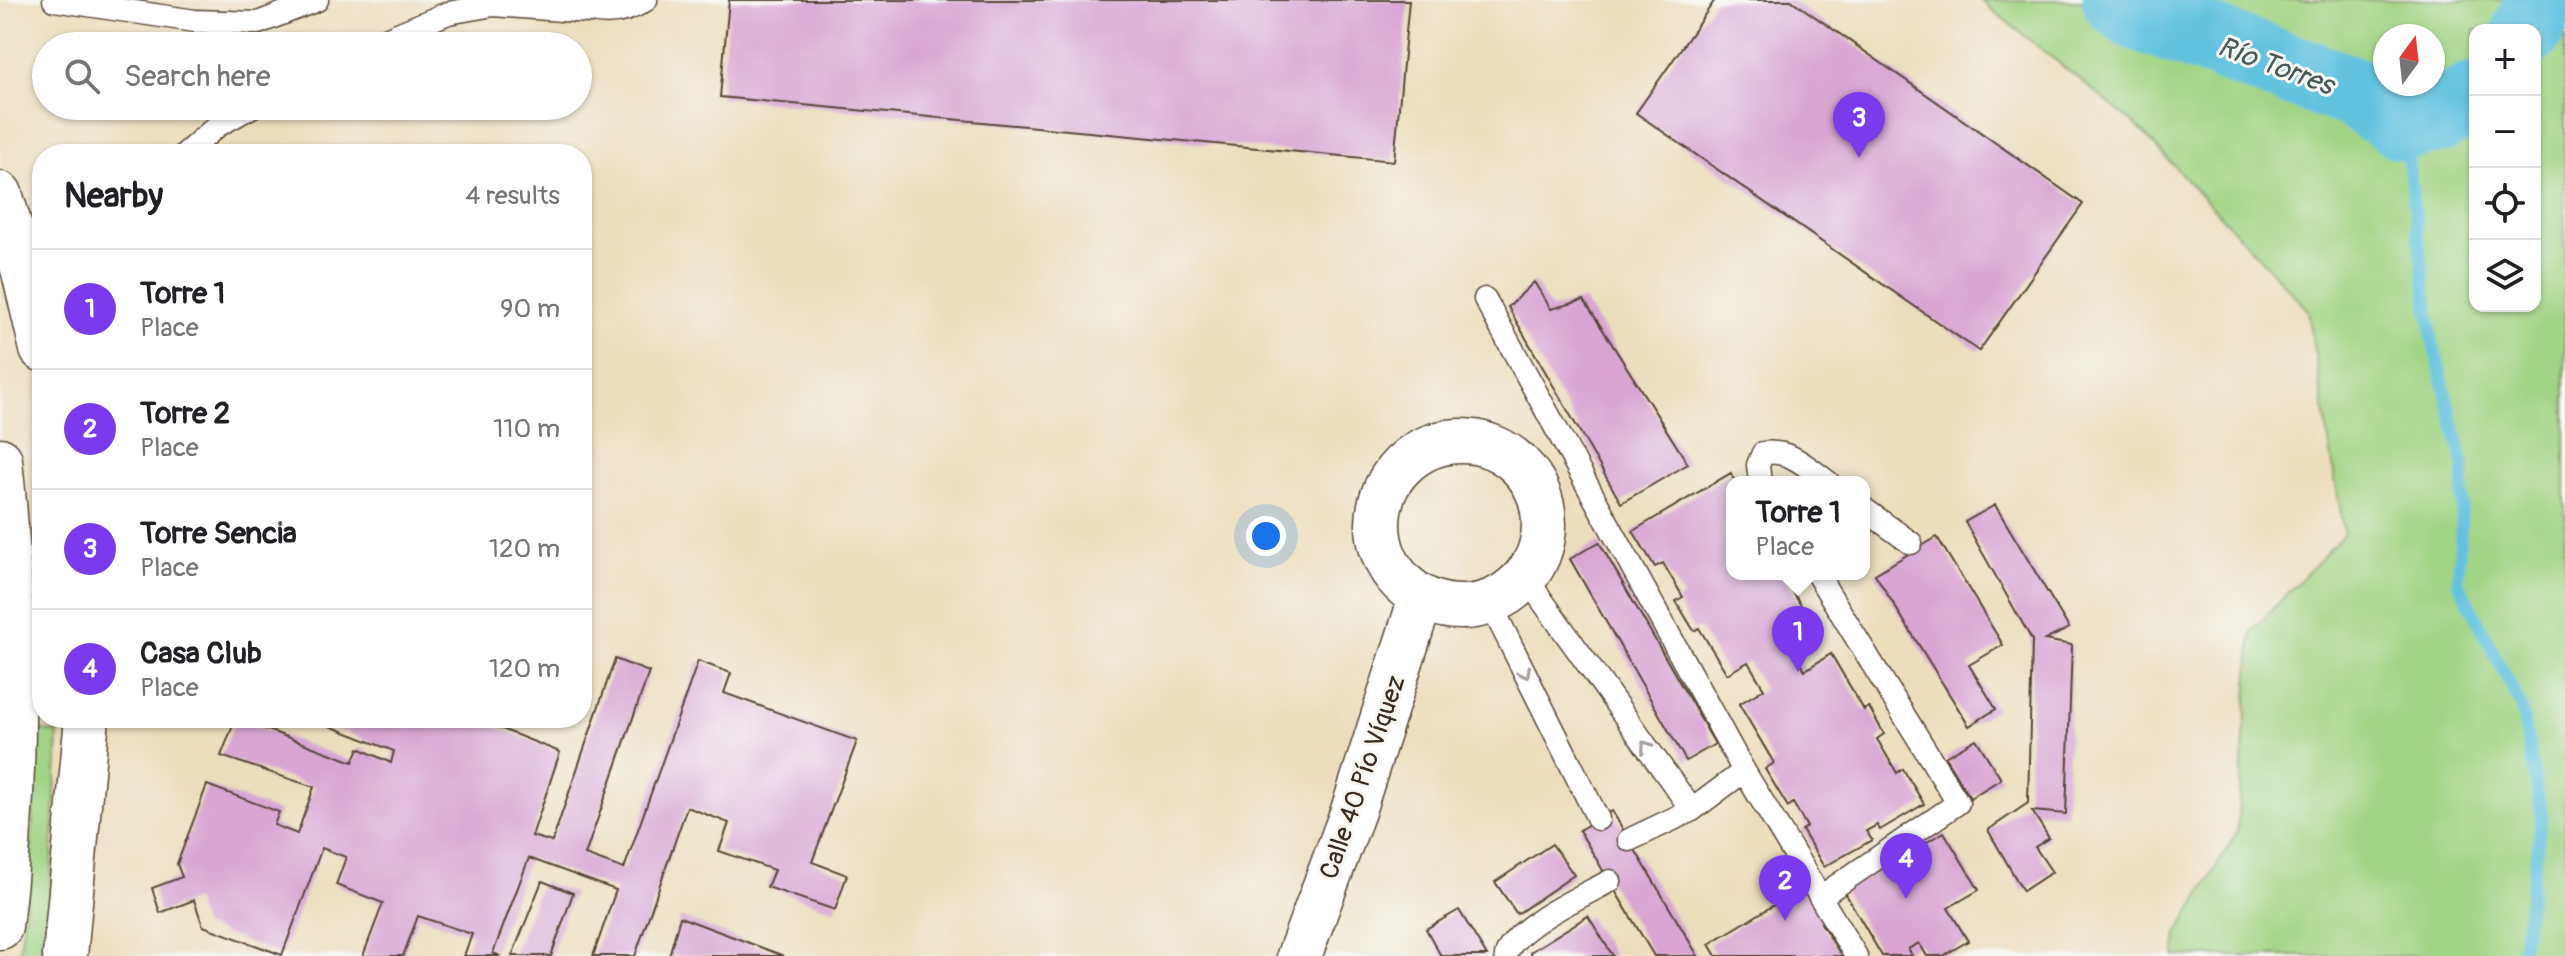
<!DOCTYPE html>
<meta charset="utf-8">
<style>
:root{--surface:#fff;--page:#f6f6f6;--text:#202124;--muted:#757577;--line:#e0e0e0;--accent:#7c3aed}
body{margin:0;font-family:Pangolin,sans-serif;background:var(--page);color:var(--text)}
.controls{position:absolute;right:24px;top:24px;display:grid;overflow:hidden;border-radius:16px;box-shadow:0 2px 6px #0004}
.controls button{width:72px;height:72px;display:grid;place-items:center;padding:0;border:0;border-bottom:2px solid var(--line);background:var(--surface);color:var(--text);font:40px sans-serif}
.compass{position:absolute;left:2373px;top:24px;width:72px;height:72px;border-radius:50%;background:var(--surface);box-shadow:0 2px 6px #0004;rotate:15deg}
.you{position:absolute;left:1266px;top:536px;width:28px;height:28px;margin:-20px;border:6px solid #fff;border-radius:50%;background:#1a73e8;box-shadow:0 0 0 12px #1a73e833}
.badge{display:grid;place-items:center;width:52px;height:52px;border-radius:50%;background:var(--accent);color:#fff;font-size:26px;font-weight:700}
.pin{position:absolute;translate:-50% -66px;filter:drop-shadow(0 2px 4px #0008)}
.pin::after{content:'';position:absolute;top:42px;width:28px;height:24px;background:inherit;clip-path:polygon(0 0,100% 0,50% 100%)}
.popup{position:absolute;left:1726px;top:476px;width:144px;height:104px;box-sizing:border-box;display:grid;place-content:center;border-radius:16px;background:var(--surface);filter:drop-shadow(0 2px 6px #0005);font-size:26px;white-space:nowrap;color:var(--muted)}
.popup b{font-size:30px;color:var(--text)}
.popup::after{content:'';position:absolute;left:50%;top:100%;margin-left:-16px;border:16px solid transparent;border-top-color:var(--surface)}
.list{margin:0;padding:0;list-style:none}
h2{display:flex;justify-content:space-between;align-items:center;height:104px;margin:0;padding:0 32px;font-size:34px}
h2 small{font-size:26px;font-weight:400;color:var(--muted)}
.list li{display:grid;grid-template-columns:52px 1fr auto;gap:24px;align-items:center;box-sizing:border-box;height:120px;padding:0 32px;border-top:2px solid var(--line)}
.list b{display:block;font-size:30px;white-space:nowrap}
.list p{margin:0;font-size:26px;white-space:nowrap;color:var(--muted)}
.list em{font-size:26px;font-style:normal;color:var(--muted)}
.icon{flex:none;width:44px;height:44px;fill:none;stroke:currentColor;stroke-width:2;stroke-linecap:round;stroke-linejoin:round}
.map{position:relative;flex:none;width:2565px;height:956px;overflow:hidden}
.search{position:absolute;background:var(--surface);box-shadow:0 2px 6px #0004;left:32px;top:32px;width:560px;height:88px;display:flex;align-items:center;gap:20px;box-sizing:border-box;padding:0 28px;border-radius:44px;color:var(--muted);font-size:30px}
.panel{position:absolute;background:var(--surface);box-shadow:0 2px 6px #0004;left:32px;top:144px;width:560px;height:584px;border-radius:32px}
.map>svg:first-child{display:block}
</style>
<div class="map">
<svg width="2565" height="956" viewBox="0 0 2565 956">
<rect width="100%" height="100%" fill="#f6f6f2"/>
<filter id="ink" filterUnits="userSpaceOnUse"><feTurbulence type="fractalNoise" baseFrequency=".0125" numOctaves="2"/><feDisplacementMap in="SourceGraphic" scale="16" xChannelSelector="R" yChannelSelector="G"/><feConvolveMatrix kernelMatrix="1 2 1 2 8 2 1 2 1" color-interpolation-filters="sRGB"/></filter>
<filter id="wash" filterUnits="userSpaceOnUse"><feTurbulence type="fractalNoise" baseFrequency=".006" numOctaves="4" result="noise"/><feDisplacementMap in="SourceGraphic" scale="32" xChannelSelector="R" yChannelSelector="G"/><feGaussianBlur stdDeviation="1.8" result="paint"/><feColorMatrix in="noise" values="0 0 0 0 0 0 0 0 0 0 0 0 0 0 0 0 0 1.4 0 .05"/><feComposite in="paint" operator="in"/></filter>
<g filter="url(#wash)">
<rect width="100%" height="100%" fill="#ecdebc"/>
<g fill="#a1d484" stroke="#6e7f51" stroke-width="2" fill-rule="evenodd">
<path d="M 1980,0 L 2565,0 L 2565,956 L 2175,956 L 2177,934 L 2237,832 L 2252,631 L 2344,534 L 2308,310 L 2136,125 ZM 2475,30 L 2535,30 L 2535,306 L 2475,306 ZM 2385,36 L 2433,36 L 2433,84 L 2385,84 Z"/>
<path d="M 37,730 L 58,733 L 51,880 L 41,956 L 19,956 L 30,876 Z"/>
</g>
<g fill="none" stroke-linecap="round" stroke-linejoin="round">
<path stroke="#62c3e0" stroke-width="12" d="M 2403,124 L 2432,338 L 2464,467 L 2458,582 L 2521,706 L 2542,816 L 2521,956"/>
<g stroke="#62c3e0" stroke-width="72">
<path d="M 2118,0 L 2136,14 L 2355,93 L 2403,124 L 2438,118 L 2475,97"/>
<path d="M 2528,30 L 2543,0"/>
</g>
</g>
<g id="blocks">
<g fill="#d9a6d4">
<path d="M 729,0 L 1409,0 L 1394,161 L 720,97 Z"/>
<path d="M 1715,0 L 1791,0 L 2083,204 L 1979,351 L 1636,113 Z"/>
<path d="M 1534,282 L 1551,309 L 1584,300 L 1688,464 L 1621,503 L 1508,307 Z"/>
<path d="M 1731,473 L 1736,482 L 1732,482 L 1732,574 L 1782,574 L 1808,617 L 1783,632 L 1805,670 L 1831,654 L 1864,710 L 1869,707 L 1884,734 L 1877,739 L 1897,773 L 1903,769 L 1924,804 L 1880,830 L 1877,825 L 1866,831 L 1872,840 L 1824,867 L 1802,830 L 1807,827 L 1793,803 L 1788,807 L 1765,769 L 1774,763 L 1739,704 L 1764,689 L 1748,662 L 1727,674 L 1699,628 L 1694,631 L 1676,601 L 1683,597 L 1663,563 L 1655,567 L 1633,531 Z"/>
<path d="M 1995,505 L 2069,628 L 2045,640 L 2072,645 L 2066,814 L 2032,811 L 2049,838 L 2035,847 L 2052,872 L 2023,891 L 1988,830 L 2028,803 L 2032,640 L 1965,522 Z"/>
<path d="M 1937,537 L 2003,645 L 1969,665 L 1996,709 L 1969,726 L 1875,574 Z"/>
<path d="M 1599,542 L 1715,744 L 1686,761 L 1570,559 Z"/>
<path d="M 615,659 L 649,672 L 585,855 L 624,869 L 698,661 L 731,673 L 724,693 L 857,741 L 812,862 L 847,875 L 835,910 L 767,887 L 774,870 L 719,851 L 729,823 L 687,807 L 635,956 L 593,956 L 616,890 L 529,858 L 493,953 L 500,956 L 464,956 L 472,934 L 418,916 L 403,956 L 363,956 L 383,903 L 336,885 L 346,857 L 322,848 L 282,955 L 203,926 L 194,900 L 160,913 L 152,888 L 182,877 L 177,864 L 207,785 L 279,812 L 274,825 L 297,834 L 314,787 L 221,756 L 236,718 L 353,762 L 359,748 L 391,763 L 394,751 L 309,718 L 474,718 L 560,752 L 532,836 L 552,842 Z"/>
<path d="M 1976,739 L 2001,779 L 1970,798 L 1945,757 Z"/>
<path d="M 1612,811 L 1698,956 L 1654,956 L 1579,830 Z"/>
<path d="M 1944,832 L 1979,890 L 1948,908 L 1968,941 L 1943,956 L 1927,956 L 1919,943 L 1908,949 L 1912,956 L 1882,956 L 1844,891 Z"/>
<path d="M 1552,844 L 1574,875 L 1517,914 L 1495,882 Z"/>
<path d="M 542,881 L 573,893 L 551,956 L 512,956 Z"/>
<path d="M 1806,886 L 1827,920 L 1821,923 L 1839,952 L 1844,949 L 1848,956 L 1716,956 L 1709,944 Z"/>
<path d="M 1459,910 L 1487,956 L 1441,956 L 1426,929 Z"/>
<path d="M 1588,916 L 1613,956 L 1532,956 L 1530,952 Z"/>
<path d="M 680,917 L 784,956 L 669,956 Z"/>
</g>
</g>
</g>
<g filter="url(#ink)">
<use href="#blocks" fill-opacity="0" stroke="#564536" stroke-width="2"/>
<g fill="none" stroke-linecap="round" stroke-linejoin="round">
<defs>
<g id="lane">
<path d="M 54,0 L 195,21 L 258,23 L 317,0"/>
<path d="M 576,5 C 601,17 623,15 646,0"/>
<path d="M 218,46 L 219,22"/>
<path d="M 369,46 L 448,13 L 493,5 L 590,12"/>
<path d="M 185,154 L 217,126 L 253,106"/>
<path d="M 1485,299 L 1744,771"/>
<path d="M 1760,482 L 1758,465 L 1763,453 C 1790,449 1807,467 1828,482"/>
<path d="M 1864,509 L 1911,543"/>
<path d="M 1817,574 L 1958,803 L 1820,897"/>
<path d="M 1526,578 L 1692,810"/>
<path d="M 1490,603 L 1598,819"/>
<path d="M 1629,840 L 1692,810 L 1744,771 L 1856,956"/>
<path d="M 1506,956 C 1512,927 1583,896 1610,881"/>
</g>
<g id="street">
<path d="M 0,194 L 24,272 L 42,349"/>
<circle cx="1461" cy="524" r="83"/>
<path d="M 65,956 L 87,718"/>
<path d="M 1299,956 L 1353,811 L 1421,598"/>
</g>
<path id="highway" d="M 0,460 C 16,619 19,768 0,927"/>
</defs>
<use href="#lane" stroke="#564536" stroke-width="25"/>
<use href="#street" stroke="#564536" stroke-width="47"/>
<use href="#highway" stroke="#564536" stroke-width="47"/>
<use href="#lane" stroke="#fff" stroke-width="22"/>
<use href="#street" stroke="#fff" stroke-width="44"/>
<use href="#highway" stroke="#fff" stroke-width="44"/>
</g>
<defs><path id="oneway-chevron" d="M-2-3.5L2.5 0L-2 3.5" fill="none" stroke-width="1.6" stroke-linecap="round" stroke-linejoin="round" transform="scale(2)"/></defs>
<g stroke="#a79f9a">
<use href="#oneway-chevron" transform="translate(1525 673) rotate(63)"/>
<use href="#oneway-chevron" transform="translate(1646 746) rotate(-126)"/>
</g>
</g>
<g text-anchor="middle" stroke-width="6" stroke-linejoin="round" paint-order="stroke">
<g font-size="26" fill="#3b2a1e" stroke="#f6f6f2">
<text transform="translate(1362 777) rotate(-71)" y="9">Calle 40 Pío Víquez</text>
</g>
<g font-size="28" font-style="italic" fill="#475858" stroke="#f6f6f2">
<text transform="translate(2276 65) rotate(20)" y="10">Río Torres</text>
</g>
</g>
</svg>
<div class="controls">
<button>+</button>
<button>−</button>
<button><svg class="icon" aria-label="locate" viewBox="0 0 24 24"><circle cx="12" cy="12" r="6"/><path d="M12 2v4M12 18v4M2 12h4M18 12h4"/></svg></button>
<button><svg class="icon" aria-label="layers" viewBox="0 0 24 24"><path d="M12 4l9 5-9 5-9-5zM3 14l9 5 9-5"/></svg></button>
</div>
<svg class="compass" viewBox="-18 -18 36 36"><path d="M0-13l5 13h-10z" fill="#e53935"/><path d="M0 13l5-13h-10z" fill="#757577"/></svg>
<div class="you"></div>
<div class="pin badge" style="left:1798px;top:672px">1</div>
<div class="popup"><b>Torre 1</b>Place</div>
<div class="pin badge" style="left:1785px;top:921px">2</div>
<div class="pin badge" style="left:1859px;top:158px">3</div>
<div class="pin badge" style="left:1906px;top:899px">4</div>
<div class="search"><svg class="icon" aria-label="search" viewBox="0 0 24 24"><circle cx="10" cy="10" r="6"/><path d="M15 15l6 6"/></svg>Search here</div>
<section class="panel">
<h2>Nearby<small>4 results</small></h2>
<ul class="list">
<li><span class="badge">1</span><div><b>Torre 1</b><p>Place</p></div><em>90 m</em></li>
<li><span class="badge">2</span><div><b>Torre 2</b><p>Place</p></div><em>110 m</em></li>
<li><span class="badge">3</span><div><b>Torre Sencia</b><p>Place</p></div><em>120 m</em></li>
<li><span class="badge">4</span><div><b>Casa Club</b><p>Place</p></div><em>120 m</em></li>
</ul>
</section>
</div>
